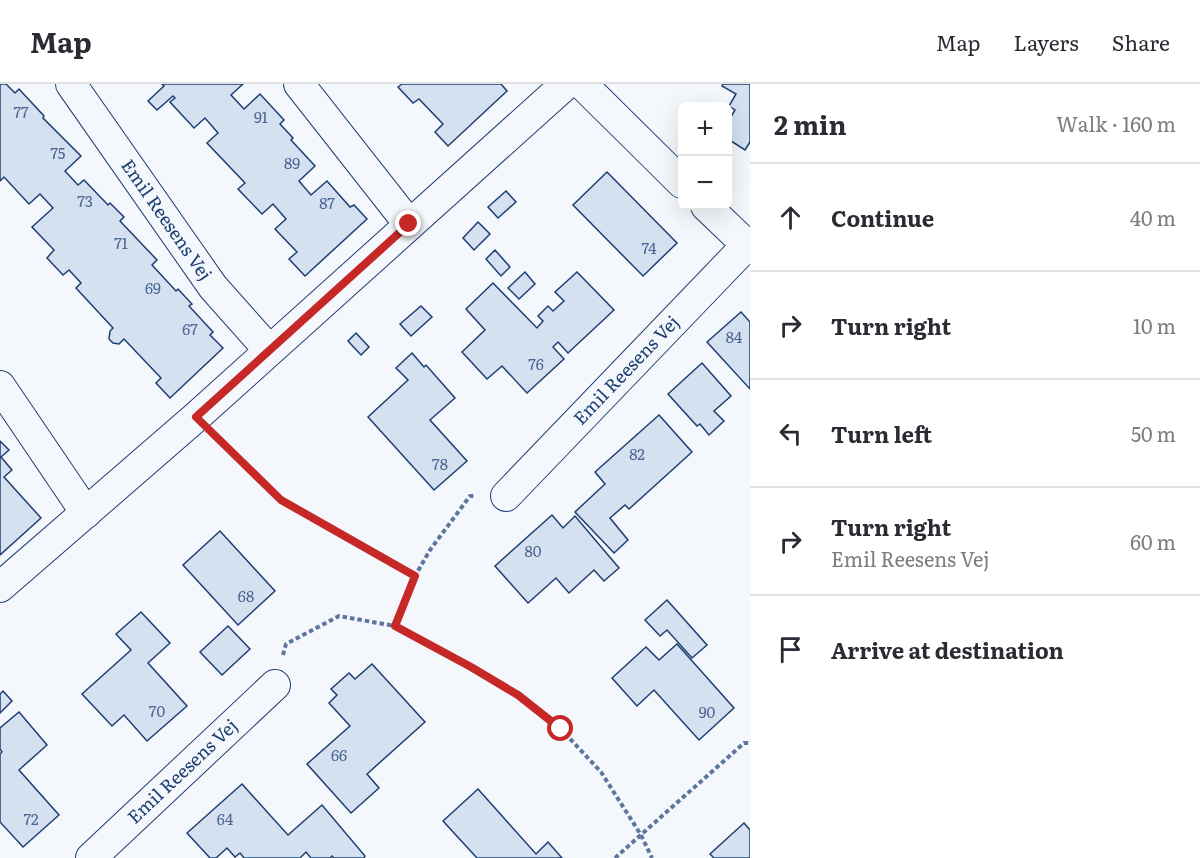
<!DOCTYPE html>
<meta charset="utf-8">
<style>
:root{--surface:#fff;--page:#f7f7f7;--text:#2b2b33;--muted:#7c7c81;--line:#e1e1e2}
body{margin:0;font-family:Literata,serif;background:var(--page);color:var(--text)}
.controls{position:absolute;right:18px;top:18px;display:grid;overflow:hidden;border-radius:9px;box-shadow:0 6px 24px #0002}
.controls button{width:54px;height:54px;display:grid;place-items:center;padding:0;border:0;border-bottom:2px solid var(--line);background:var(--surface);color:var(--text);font:30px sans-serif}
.stop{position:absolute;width:18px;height:18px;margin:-14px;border:4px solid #c62828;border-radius:50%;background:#fff}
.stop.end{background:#c62828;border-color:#fff;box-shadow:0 2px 6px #0008}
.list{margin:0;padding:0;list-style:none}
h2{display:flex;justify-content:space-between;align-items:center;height:78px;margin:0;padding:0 24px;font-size:26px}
h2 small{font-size:20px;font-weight:400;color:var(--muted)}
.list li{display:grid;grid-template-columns:39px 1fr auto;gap:18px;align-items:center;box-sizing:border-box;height:108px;padding:0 24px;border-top:2px solid var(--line)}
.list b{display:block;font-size:22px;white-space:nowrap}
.list p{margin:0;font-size:20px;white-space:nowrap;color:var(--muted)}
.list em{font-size:20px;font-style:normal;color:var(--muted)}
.icon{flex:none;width:33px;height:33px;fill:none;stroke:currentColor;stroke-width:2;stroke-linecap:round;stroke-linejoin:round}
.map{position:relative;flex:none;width:750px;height:774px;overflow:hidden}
header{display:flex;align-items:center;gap:36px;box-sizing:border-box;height:84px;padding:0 30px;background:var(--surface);border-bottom:2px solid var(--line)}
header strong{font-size:28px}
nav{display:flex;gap:33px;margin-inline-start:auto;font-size:21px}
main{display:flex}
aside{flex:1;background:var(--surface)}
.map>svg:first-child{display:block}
</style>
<header>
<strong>Map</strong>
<nav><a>Map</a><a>Layers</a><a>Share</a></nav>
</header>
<main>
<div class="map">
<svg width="750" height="774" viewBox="0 0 750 774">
<rect width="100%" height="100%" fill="#f4f7fb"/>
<g fill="#d5e0f0" stroke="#1d3f73" stroke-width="1.5">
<path d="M 0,0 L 6,0 L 15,9 L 19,5 L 44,32 L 43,34 L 81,72 L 65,87 L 78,101 L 84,96 L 108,121 L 110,119 L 124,133 L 120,137 L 157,176 L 152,181 L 176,207 L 178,205 L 192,220 L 189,222 L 213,248 L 210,251 L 223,264 L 170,314 L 156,299 L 161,294 L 124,255 L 119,260 L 113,259 L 109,255 L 110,247 L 113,244 L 76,204 L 81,199 L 69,186 L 63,191 L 47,174 L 54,166 L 32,143 L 53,124 L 40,110 L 29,120 L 4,93 L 0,97 Z"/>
<path d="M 162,0 L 243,0 L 231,11 L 244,25 L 260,10 L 284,36 L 280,40 L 293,54 L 291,56 L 315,82 L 299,97 L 311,111 L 327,97 L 350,123 L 354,121 L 367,135 L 305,192 L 289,175 L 297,168 L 275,145 L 286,135 L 273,120 L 262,130 L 238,105 L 245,99 L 207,59 L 218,49 L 205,34 L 194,44 L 170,18 L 175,14 L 173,12 L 157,26 L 148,17 L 164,2 Z"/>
<path d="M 402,0 L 501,0 L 507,7 L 448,62 L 435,48 L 443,40 L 419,15 L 413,19 L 398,3 Z"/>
<path d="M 723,0 L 750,0 L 750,58 L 745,66 L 728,55 L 728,38 L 735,26 L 729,22 L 736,10 L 722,2 Z"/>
<path d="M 607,88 L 677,159 L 643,192 L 573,121 Z"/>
<path d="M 506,107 L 516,118 L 498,134 L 488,123 Z"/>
<path d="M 478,138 L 490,150 L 474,166 L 463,154 Z"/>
<path d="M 495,166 L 510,183 L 501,192 L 486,175 Z"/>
<path d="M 525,188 L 535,200 L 519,215 L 508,204 Z"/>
<path d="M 577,188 L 614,226 L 568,269 L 558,258 L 553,263 L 564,275 L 527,309 L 502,282 L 487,295 L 462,268 L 485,246 L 466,225 L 493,199 L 537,244 L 543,237 L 538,232 L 548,222 L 553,227 L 564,217 L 555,208 Z"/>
<path d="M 421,222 L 432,233 L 411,252 L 400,240 Z"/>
<path d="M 741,228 L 750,238 L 750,305 L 707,258 Z"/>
<path d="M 356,249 L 369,263 L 361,271 L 348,257 Z"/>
<path d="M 412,269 L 424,283 L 426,281 L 455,314 L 430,336 L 467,377 L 434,406 L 368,333 L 408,296 L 396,284 Z"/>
<path d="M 702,279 L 731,312 L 714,327 L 724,337 L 709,351 L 700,340 L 697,342 L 668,310 Z"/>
<path d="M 659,331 L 692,368 L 629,425 L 625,421 L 610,434 L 628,456 L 614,469 L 575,428 L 605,400 L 595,388 Z"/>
<path d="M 0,357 L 9,366 L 1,373 L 12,386 L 4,393 L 41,434 L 0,471 Z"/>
<path d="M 552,431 L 563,444 L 575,432 L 619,484 L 604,497 L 594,486 L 569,509 L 556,494 L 528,519 L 495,482 Z"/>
<path d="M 220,447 L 275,507 L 238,541 L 183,481 Z"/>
<path d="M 667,516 L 707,561 L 692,574 L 667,546 L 660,552 L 645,536 Z"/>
<path d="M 141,528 L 170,559 L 148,579 L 187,622 L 147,657 L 124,631 L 112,642 L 82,610 L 131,566 L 116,550 Z"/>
<path d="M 228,542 L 250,565 L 222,591 L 200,568 Z"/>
<path d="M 677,560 L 734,624 L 699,656 L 654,606 L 637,622 L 612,594 L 646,563 L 659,576 Z"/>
<path d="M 372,580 L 425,638 L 367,690 L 379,704 L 351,729 L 307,680 L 350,642 L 329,619 L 337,611 L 331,605 L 349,589 L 355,595 Z"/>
<path d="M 3,607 L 12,617 L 0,629 L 0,610 Z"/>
<path d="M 19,628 L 47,661 L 19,686 L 59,731 L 23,763 L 0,738 L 0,670 L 2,668 L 0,665 L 0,644 Z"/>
<path d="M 242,700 L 288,751 L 322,721 L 365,772 L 364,774 L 334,774 L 332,772 L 330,774 L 311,774 L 306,768 L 300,774 L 244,774 L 240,769 L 235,773 L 227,764 L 216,774 L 210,774 L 187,749 Z"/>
<path d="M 478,705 L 536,770 L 548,758 L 562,774 L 477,774 L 443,737 Z"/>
<path d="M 744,739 L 750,746 L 750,774 L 714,774 L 710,770 Z"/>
</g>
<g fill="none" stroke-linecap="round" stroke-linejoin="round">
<defs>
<g id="street">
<path id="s1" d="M 71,0 L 213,203 L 269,266"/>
<path d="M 299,0 L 409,140"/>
<path d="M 582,0 L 682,99"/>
<path d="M 706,122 L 750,164"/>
<path d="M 0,302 L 86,429"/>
<path id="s2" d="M 506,412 L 750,158"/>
<path d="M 0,503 L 196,333 L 566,0"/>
<path id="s3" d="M 91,774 L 275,601"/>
</g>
</defs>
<use href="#street" stroke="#1d3f73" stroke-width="32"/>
<g stroke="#5e769c" stroke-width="4" stroke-dasharray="4.5 3" stroke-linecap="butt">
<path d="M 218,354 L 281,415 L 415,492"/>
<path d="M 395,542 L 415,492 L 430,466 L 470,412 L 475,412"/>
<path d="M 283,571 L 286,560 L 339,532 L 395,542 L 471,583 L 518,611 L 561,645 L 601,688 L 641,751 L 652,774"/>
<path d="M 615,774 L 744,659 L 750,659"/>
</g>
<use href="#street" stroke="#f4f7fb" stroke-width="30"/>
</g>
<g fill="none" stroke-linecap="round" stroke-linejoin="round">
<path stroke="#c62828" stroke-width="8" d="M 409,140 L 196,333 L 281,416 L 415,492 L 395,542 L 471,583 L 518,611 L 561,645"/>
</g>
<g text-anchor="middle" stroke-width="4.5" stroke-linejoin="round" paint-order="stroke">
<g font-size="15" fill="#4b6792">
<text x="21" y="34">77</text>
<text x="261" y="39">91</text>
<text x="58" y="75">75</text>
<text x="292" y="85">89</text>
<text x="85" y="123">73</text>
<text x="327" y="125">87</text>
<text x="121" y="165">71</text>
<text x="649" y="170">74</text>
<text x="153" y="210">69</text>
<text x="190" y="251">67</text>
<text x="734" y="259">84</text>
<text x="536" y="286">76</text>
<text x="637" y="376">82</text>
<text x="440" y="386">78</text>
<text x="533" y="473">80</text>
<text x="246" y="518">68</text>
<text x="157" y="633">70</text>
<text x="707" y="634">90</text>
<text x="339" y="677">66</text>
<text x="31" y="741">72</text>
<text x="225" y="741">64</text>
</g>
<g font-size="18" fill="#1d3f73" stroke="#f4f7fb">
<text dy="6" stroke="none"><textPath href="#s1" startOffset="166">Emil Reesens Vej</textPath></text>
<text dy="6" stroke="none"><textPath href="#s2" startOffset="174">Emil Reesens Vej</textPath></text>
<text dy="6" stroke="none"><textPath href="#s3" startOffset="126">Emil Reesens Vej</textPath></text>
</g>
</g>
</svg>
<div class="controls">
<button>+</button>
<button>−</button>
</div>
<div class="stop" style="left:561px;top:645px"></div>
<div class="stop end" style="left:409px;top:140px"></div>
</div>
<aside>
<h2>2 min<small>Walk · 160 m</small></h2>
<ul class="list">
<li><svg class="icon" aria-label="ahead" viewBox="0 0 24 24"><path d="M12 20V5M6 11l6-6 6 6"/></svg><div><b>Continue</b></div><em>40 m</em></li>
<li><svg class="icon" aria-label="right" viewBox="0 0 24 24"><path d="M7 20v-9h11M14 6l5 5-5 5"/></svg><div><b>Turn right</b></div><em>10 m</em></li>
<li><svg class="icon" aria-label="left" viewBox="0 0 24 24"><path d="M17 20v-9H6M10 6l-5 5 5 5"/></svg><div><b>Turn left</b></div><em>50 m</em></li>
<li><svg class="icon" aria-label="right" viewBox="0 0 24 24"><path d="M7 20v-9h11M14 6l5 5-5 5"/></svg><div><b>Turn right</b><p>Emil Reesens Vej</p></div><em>60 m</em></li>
<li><svg class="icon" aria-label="arrive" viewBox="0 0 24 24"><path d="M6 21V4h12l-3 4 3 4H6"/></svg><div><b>Arrive at destination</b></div></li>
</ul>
</aside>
</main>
